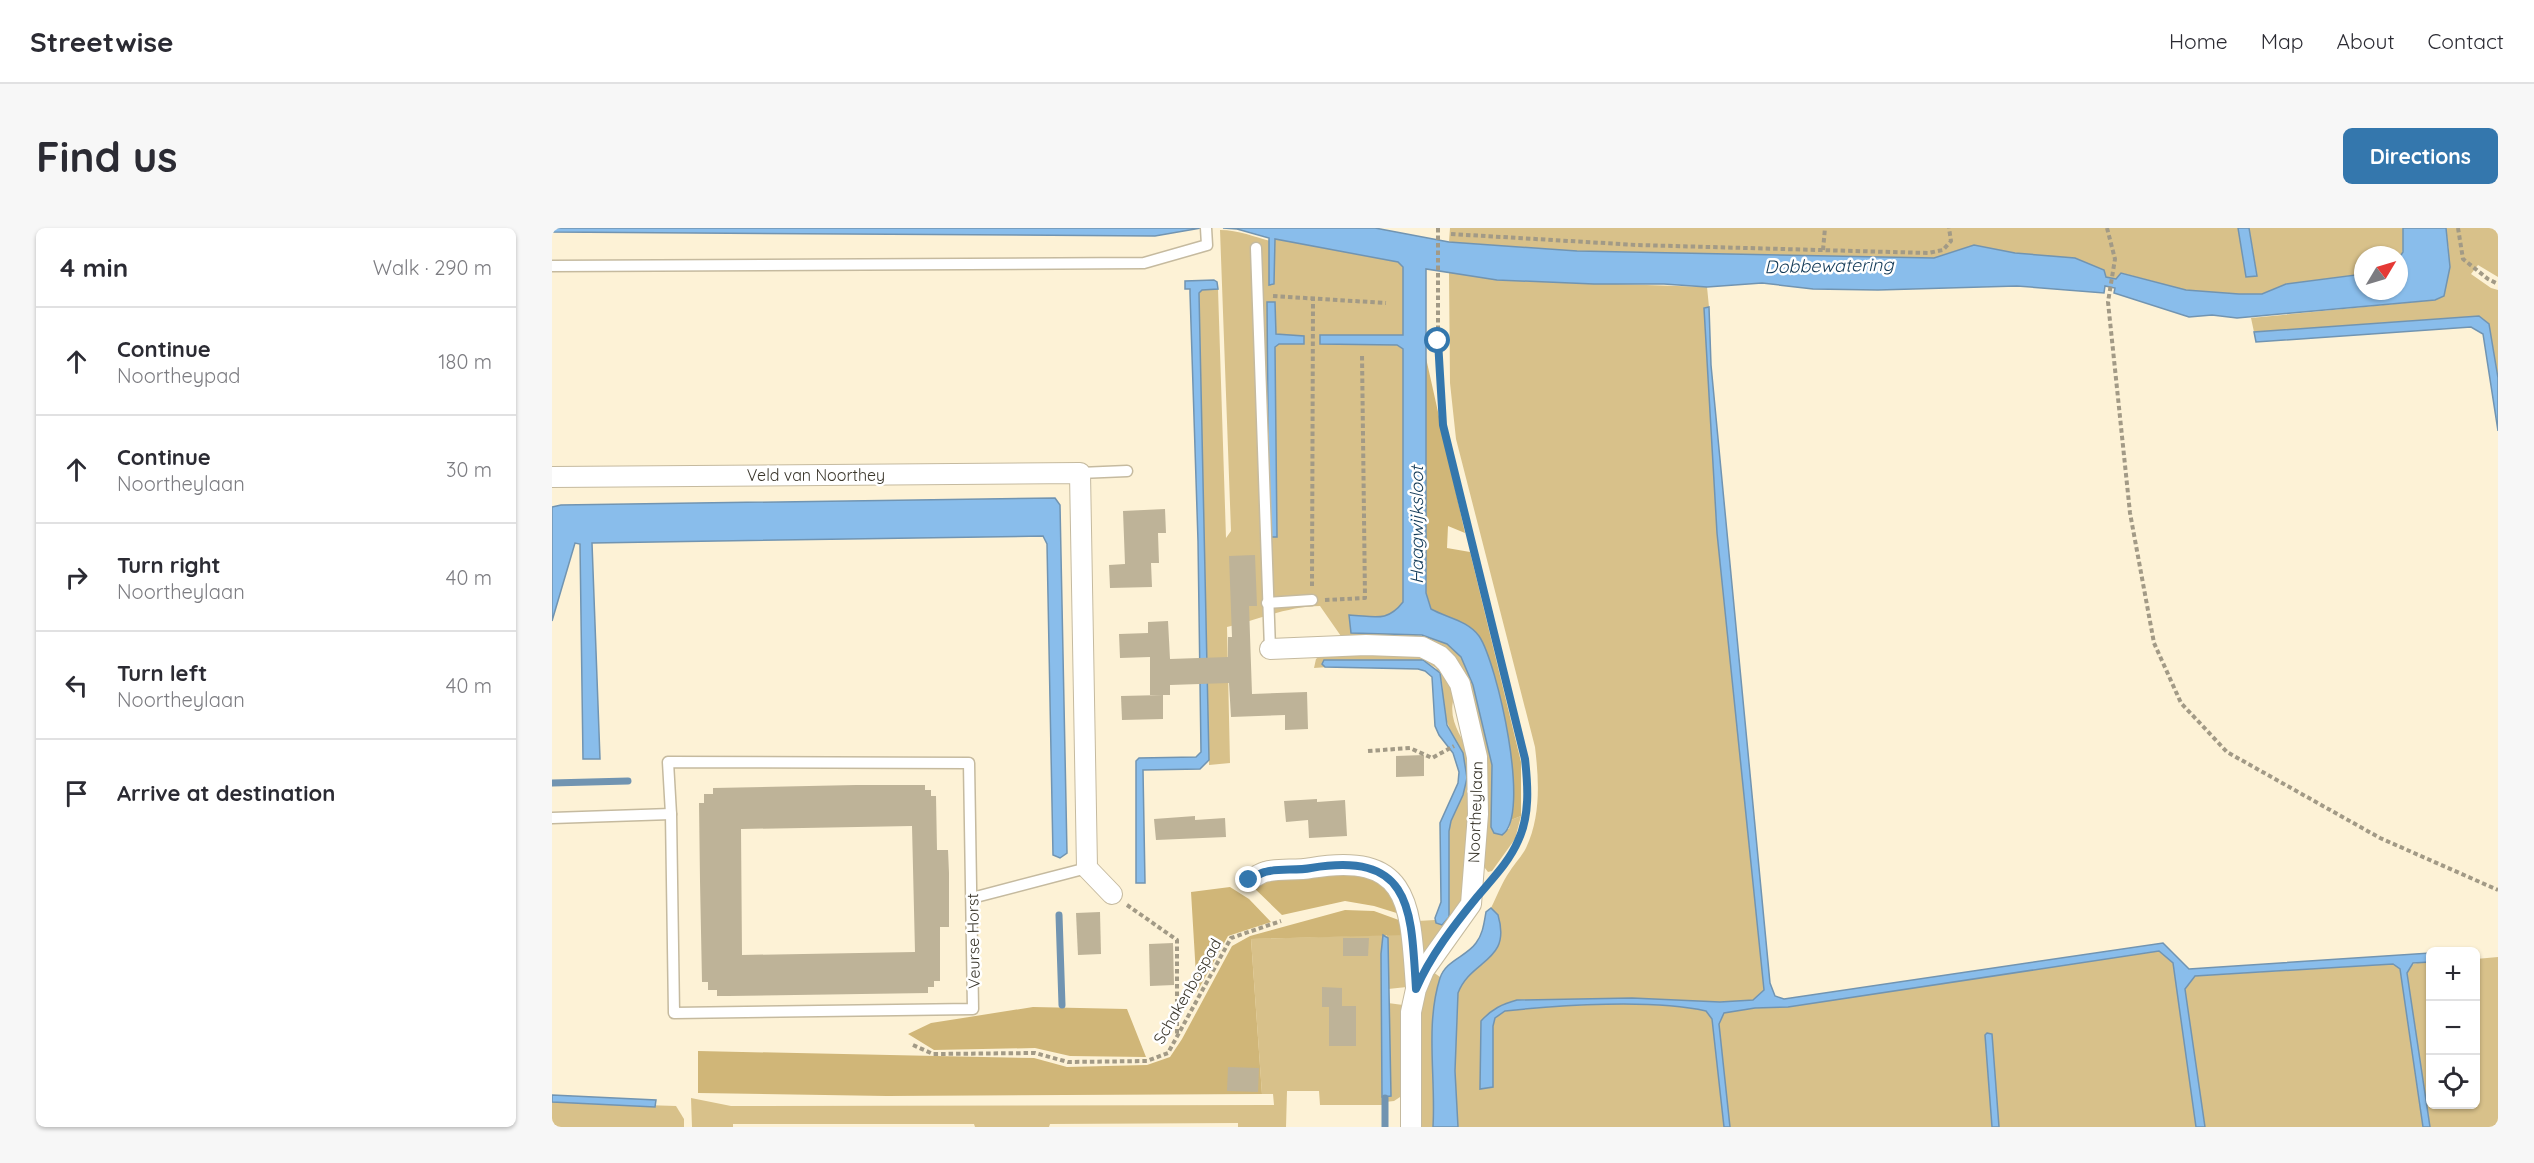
<!DOCTYPE html>
<meta charset="utf-8">
<style>
:root{--surface:#fff;--page:#f7f7f7;--text:#2b2b33;--muted:#7c7c81;--line:#e1e1e2;--accent:#3477ad}
body{margin:0;font-family:Quicksand,sans-serif;background:var(--page);color:var(--text)}
.controls{position:absolute;right:18px;bottom:18px;display:grid;overflow:hidden;border-radius:9px;box-shadow:0 2px 4px #0004}
.controls button{width:54px;height:54px;display:grid;place-items:center;padding:0;border:0;border-bottom:2px solid var(--line);background:var(--surface);color:var(--text);font:30px sans-serif}
.compass{position:absolute;left:1802px;top:18px;width:54px;height:54px;border-radius:50%;background:var(--surface);box-shadow:0 2px 4px #0004;rotate:52deg}
.stop{position:absolute;width:18px;height:18px;margin:-14px;border:4px solid #3477ad;border-radius:50%;background:#fff}
.stop.end{background:#3477ad;border-color:#fff;box-shadow:0 2px 6px #0008}
.list{margin:0;padding:0;list-style:none}
h2{display:flex;justify-content:space-between;align-items:center;height:78px;margin:0;padding:0 24px;font-size:26px}
h2 small{font-size:20px;font-weight:400;color:var(--muted)}
.list li{display:grid;grid-template-columns:39px 1fr auto;gap:18px;align-items:center;box-sizing:border-box;height:108px;padding:0 24px;border-top:2px solid var(--line)}
.list b{display:block;font-size:22px;white-space:nowrap}
.list p{margin:0;font-size:20px;white-space:nowrap;color:var(--muted)}
.list em{font-size:20px;font-style:normal;color:var(--muted)}
.icon{flex:none;width:33px;height:33px;fill:none;stroke:currentColor;stroke-width:2;stroke-linecap:round;stroke-linejoin:round}
.map{position:relative;flex:none;width:1946px;height:899px;overflow:hidden;border-radius:9px}
header{display:flex;align-items:center;gap:36px;box-sizing:border-box;height:84px;padding:0 30px;background:var(--surface);border-bottom:2px solid var(--line)}
header strong{font-size:28px}
nav{display:flex;gap:33px;margin-inline-start:auto;font-size:21px}
.intro{display:flex;align-items:center;justify-content:space-between;box-sizing:border-box;height:144px;padding:0 36px}
h1{margin:0;font-size:42px}
.button{padding:15px 27px;border-radius:9px;background:var(--accent);color:#fff;font-size:21px;font-weight:700}
main{display:flex;gap:36px;padding:0 36px}
aside{flex:1;background:var(--surface);border-radius:9px;box-shadow:0 2px 4px #0004}
.map>svg:first-child{display:block}
</style>
<header>
<strong>Streetwise</strong>
<nav><a>Home</a><a>Map</a><a>About</a><a>Contact</a></nav>
</header>
<div class="intro"><h1>Find us</h1><a class="button">Directions</a></div>
<main>
<aside>
<h2>4 min<small>Walk · 290 m</small></h2>
<ul class="list">
<li><svg class="icon" aria-label="ahead" viewBox="0 0 24 24"><path d="M12 20V5M6 11l6-6 6 6"/></svg><div><b>Continue</b><p>Noortheypad</p></div><em>180 m</em></li>
<li><svg class="icon" aria-label="ahead" viewBox="0 0 24 24"><path d="M12 20V5M6 11l6-6 6 6"/></svg><div><b>Continue</b><p>Noortheylaan</p></div><em>30 m</em></li>
<li><svg class="icon" aria-label="right" viewBox="0 0 24 24"><path d="M7 20v-9h11M14 6l5 5-5 5"/></svg><div><b>Turn right</b><p>Noortheylaan</p></div><em>40 m</em></li>
<li><svg class="icon" aria-label="left" viewBox="0 0 24 24"><path d="M17 20v-9H6M10 6l-5 5 5 5"/></svg><div><b>Turn left</b><p>Noortheylaan</p></div><em>40 m</em></li>
<li><svg class="icon" aria-label="arrive" viewBox="0 0 24 24"><path d="M6 21V4h12l-3 4 3 4H6"/></svg><div><b>Arrive at destination</b></div></li>
</ul>
</aside>
<div class="map">
<svg width="1946" height="899" viewBox="0 0 1946 899">
<rect width="100%" height="100%" fill="#fdf2d6"/>
<g fill="#d8c18a">
<path d="M 898,0 L 1686,0 L 1694,49 L 1705,47 L 1697,0 L 1851,0 C 1852,11 1854,21 1847,30 L 1847,27 L 1811,27 L 1811,46 L 1734,56 L 1710,66 L 1687,66 L 1634,62 L 1570,45 L 1564,51 L 1554,49 L 1523,30 L 1463,25 L 1422,17 L 1382,30 L 1025,23 L 897,14 Z"/>
<path d="M 1894,0 L 1946,0 L 1946,49 L 1926,37 L 1919,46 L 1939,60 L 1946,62 L 1946,150 L 1937,96 L 1927,88 L 1702,104 L 1699,90 L 1883,72 L 1897,24 Z"/>
<path d="M 668,2 C 688,2 704,10 723,14 L 723,11 L 846,34 L 851,39 L 851,107 L 848,108 L 848,119 L 851,121 L 851,374 C 835,395 822,388 798,387 L 852,405 L 882,410 L 895,416 L 909,429 L 921,457 L 940,537 L 939,599 L 957,601 L 959,592 L 969,588 L 963,611 L 940,643 L 936,644 L 929,635 L 932,594 L 898,429 L 791,411 L 768,378 C 737,378 705,392 675,399 L 678,535 L 657,537 L 647,65 L 650,62 L 666,61 L 674,310 L 679,303 Z"/>
<path d="M 897,43 L 945,52 L 1155,59 L 1157,79 L 1152,80 L 1165,305 L 1212,762 L 1201,772 L 1168,774 L 1080,770 L 965,772 L 929,793 L 928,860 L 941,859 L 941,798 L 943,790 L 953,783 C 1010,777 1099,771 1154,783 L 1160,791 L 1172,899 L 906,899 L 903,843 L 906,765 C 919,732 960,734 946,687 L 939,680 C 945,668 950,654 958,643 C 963,635 970,628 974,620 C 989,588 987,553 983,519 L 904,211 L 898,155 Z"/>
<path d="M 775,423 L 881,429 L 903,466 C 894,491 909,507 919,528 L 912,672 L 872,736 L 865,693 L 883,692 L 884,695 L 896,689 L 897,603 L 899,593 L 911,567 L 902,512 L 892,486 L 890,454 L 884,440 L 871,432 L 762,440 L 764,431 Z"/>
<path d="M 831,707 L 829,726 L 830,869 L 833,870 L 839,868 L 836,775 L 851,777 L 851,867 L 842,873 L 833,874 L 833,877 L 768,877 L 767,863 L 735,863 L 734,899 L 686,899 L 686,895 L 498,896 L 497,899 L 423,899 L 422,896 L 181,896 L 181,899 L 140,899 L 139,870 L 179,878 L 722,877 L 721,866 L 710,866 L 699,711 Z"/>
<path d="M 835,707 L 856,707 L 855,759 L 836,761 Z"/>
<path d="M 1607,723 L 1621,735 L 1644,899 L 1447,899 L 1440,807 L 1433,807 L 1440,899 L 1178,899 L 1167,796 L 1171,785 L 1203,780 L 1236,778 Z"/>
<path d="M 1946,729 L 1946,899 L 1878,899 L 1855,745 C 1858,733 1868,735 1878,734 L 1878,876 L 1924,876 L 1924,731 Z"/>
<path d="M 1842,736 L 1848,740 L 1871,899 L 1653,899 L 1633,761 L 1643,748 Z"/>
<path d="M 881,744 L 888,749 L 882,776 L 881,899 L 865,899 L 867,780 Z"/>
<path d="M 0,874 L 124,878 L 132,891 L 132,899 L 0,899 Z"/>
</g>
<g fill="#d0b678">
<path d="M 874,130 L 913,305 L 896,298 L 895,320 L 918,324 L 969,534 L 969,588 L 959,592 L 961,570 L 935,425 C 921,394 907,395 879,381 L 874,365 Z"/>
<path d="M 826,646 L 851,687 L 822,678 L 793,673 L 730,687 L 700,658 L 704,654 L 739,647 Z"/>
<path d="M 678,659 L 697,671 L 719,694 L 676,708 L 645,764 L 639,664 Z"/>
<path d="M 793,682 L 822,683 L 855,695 L 856,707 L 699,711 L 710,866 L 335,868 L 146,865 L 146,823 L 482,830 L 515,839 L 595,837 L 618,829 L 630,811 L 680,718 L 698,708 Z"/>
<path d="M 481,779 L 575,781 L 594,829 L 518,828 L 483,820 L 382,822 L 356,806 L 379,795 Z"/>
</g>
<g fill="#89bdeb" stroke="#7194b1" stroke-width="1.5">
<path d="M 0,0 L 649,0 L 603,8 L 0,4 Z"/>
<path d="M 671,0 L 823,0 L 897,14 L 1025,23 L 1382,30 L 1422,17 L 1463,25 L 1523,30 L 1552,42 L 1554,49 L 1564,51 L 1569,45 L 1634,62 L 1687,66 L 1710,66 L 1734,56 L 1811,46 L 1811,63 L 1847,63 L 1847,30 L 1851,24 L 1851,0 L 1894,0 L 1898,39 L 1892,68 L 1883,72 L 1685,90 L 1660,87 L 1637,89 L 1562,65 L 1563,60 L 1553,58 L 1552,65 L 1465,58 L 1326,62 L 1261,61 L 1210,55 L 1155,59 L 1112,56 L 1042,56 L 945,52 L 874,41 L 874,365 L 879,381 C 895,390 915,392 927,408 C 945,434 980,588 950,607 L 942,605 L 939,599 L 940,537 L 921,457 L 909,429 L 895,416 L 870,407 L 799,405 L 797,387 C 822,388 835,395 851,374 L 851,121 L 845,117 L 768,116 L 768,107 L 851,107 L 851,39 L 846,34 L 723,11 L 722,56 L 717,57 L 717,10 L 685,1 Z"/>
<path d="M 1686,0 L 1697,0 L 1705,48 L 1694,49 Z"/>
<path d="M 662,52 L 665,54 L 666,61 L 650,62 L 647,65 L 657,532 L 648,541 L 591,542 L 593,655 L 584,655 L 584,533 L 587,530 L 644,529 L 649,524 L 646,313 L 638,65 L 638,61 L 633,61 L 633,53 Z"/>
<path d="M 715,74 L 723,74 L 724,106 L 752,108 L 752,116 L 727,116 L 723,119 L 725,309 L 717,309 Z"/>
<path d="M 1157,79 L 1159,137 L 1218,755 L 1223,768 L 1232,771 L 1611,715 L 1637,741 L 1878,725 L 1878,734 L 1861,735 L 1855,745 L 1878,899 L 1871,899 L 1848,741 L 1841,736 L 1643,748 L 1633,761 L 1653,899 L 1644,899 L 1621,735 L 1607,723 L 1236,779 L 1203,780 L 1172,785 L 1167,796 L 1178,899 L 1172,899 L 1160,791 L 1154,783 C 1100,771 1009,777 953,783 L 943,790 L 941,798 L 941,859 L 928,861 L 929,793 C 940,781 950,776 965,772 L 1080,770 L 1168,774 L 1201,772 L 1212,762 L 1165,305 L 1152,80 Z"/>
<path d="M 1927,88 L 1937,96 L 1946,150 L 1946,203 L 1931,106 L 1919,99 L 1704,114 L 1702,104 Z"/>
<path d="M 503,270 L 508,277 L 515,625 L 508,630 L 501,627 L 495,316 L 491,308 L 40,315 L 48,531 L 31,531 L 28,316 L 23,315 L 0,393 L 0,279 L 9,277 Z"/>
<path d="M 772,432 L 871,432 L 888,445 L 895,497 L 911,525 L 915,550 L 911,567 L 899,593 L 897,603 L 897,689 L 890,697 L 884,695 L 883,690 L 889,674 L 888,595 L 906,555 L 907,544 L 901,525 L 887,507 L 883,498 L 880,449 L 873,443 L 866,441 L 773,439 L 770,436 Z"/>
<path d="M 939,680 L 946,687 C 960,734 919,731 906,765 L 903,843 L 906,899 L 881,899 C 884,850 873,797 888,750 C 894,732 914,729 924,715 C 931,706 932,695 934,684 Z"/>
<path d="M 831,707 L 836,710 L 839,868 L 830,869 L 829,726 Z"/>
<path d="M 1435,805 L 1440,806 L 1447,899 L 1440,899 L 1433,807 Z"/>
<path d="M 0,867 L 104,872 L 103,879 L 0,874 Z"/>
</g>
<g fill="none" stroke-linecap="round" stroke-linejoin="round">
<g stroke="#7194b1" stroke-width="7">
<path d="M 0,555 L 76,553"/>
<path d="M 507,687 L 510,777"/>
<path d="M 833,899 L 833,870"/>
</g>
</g>
<g fill="#beb398" fill-rule="evenodd">
<path d="M 613,281 L 614,305 L 606,305 L 607,335 L 599,335 L 600,359 L 558,360 L 557,337 L 573,336 L 571,283 Z"/>
<path d="M 703,327 L 705,378 L 697,378 L 700,466 L 755,464 L 756,501 L 733,502 L 733,487 L 679,489 L 677,455 L 618,457 L 618,467 L 598,467 L 598,429 L 568,430 L 567,406 L 596,405 L 596,394 L 616,393 L 618,431 L 676,429 L 676,409 L 680,409 L 677,328 Z"/>
<path d="M 611,467 L 611,491 L 570,492 L 569,468 Z"/>
<path d="M 872,527 L 872,548 L 844,549 L 844,528 Z"/>
<path d="M 304,557 L 373,557 L 373,562 L 379,562 L 379,568 L 384,568 L 385,622 L 396,622 L 397,645 L 397,699 L 388,699 L 388,753 L 382,753 L 382,759 L 376,759 L 376,765 L 176,768 L 165,768 L 165,762 L 156,762 L 156,754 L 150,754 L 148,653 L 147,575 L 152,575 L 152,566 L 161,566 L 161,560 ZM 360,598 L 363,724 L 190,727 L 189,601 Z"/>
<path d="M 765,571 L 765,574 L 793,572 L 795,608 L 757,610 L 756,592 L 734,594 L 732,573 Z"/>
<path d="M 643,588 L 643,592 L 673,590 L 674,609 L 604,612 L 602,591 Z"/>
<path d="M 548,684 L 549,726 L 526,727 L 524,685 Z"/>
<path d="M 791,710 L 817,710 L 816,728 L 791,728 Z"/>
<path d="M 621,715 L 622,757 L 598,758 L 597,716 Z"/>
<path d="M 770,759 L 790,760 L 790,778 L 804,778 L 804,818 L 777,818 L 777,779 L 770,779 Z"/>
<path d="M 676,839 L 707,840 L 706,864 L 675,863 Z"/>
</g>
<g fill="none" stroke-linecap="round" stroke-linejoin="round">
<defs>
<g id="service">
<path d="M 704,20 L 718,421"/>
<path d="M 0,38 L 592,35 L 655,17 L 654,0"/>
<path d="M 528,245 L 575,243"/>
<path d="M 715,375 L 760,372"/>
<path d="M 116,534 L 417,535 L 421,781 L 122,785 L 119,586 Z"/>
<path d="M 0,590 L 119,586"/>
<path d="M 420,670 L 535,640"/>
</g>
<g id="minor">
<path d="M 0,249 L 528,245 L 535,640 L 560,666"/>
<path d="M 718,421 L 814,417 L 870,419 L 888,428 L 895,435 L 908,456 L 925,529 L 926,586 L 919,676 L 872,742 L 864,761 L 859,784 L 859,899"/>
<path d="M 697,652 C 702,650 708,645 713,644 C 727,640 744,643 759,640 C 860,623 858,679 864,759"/>
</g>
</defs>
<use href="#service" stroke="#c5ba9f" stroke-width="13"/>
<use href="#minor" stroke="#c5ba9f" stroke-width="22"/>
<g stroke="#a29a86" stroke-width="4" stroke-dasharray="4.5 3" stroke-linecap="butt">
<path d="M 886,0 L 886,113 L 891,197 L 960,473 L 973,531 L 975,550 L 976,567 L 967,612 L 955,632 L 942,648"/>
<path d="M 1555,0 L 1563,31 L 1556,74 L 1578,285 L 1602,415 L 1629,475 L 1675,524 L 1828,610 L 1946,662"/>
<path d="M 1906,0 L 1911,31 L 1936,51 L 1946,56"/>
<path d="M 899,6 L 1085,17 L 1376,25 L 1391,22 L 1399,13 L 1397,0"/>
<path d="M 1271,22 L 1273,0"/>
<path d="M 721,68 L 834,75"/>
<path d="M 760,358 L 761,70"/>
<path d="M 773,372 L 813,370 L 810,126"/>
<path d="M 816,523 L 858,520 L 880,530 L 902,518"/>
<path d="M 575,677 L 625,712 L 625,806"/>
<path d="M 361,817 L 381,826 L 483,825 L 516,834 L 595,833 L 616,825 L 679,710 L 729,693"/>
</g>
<use href="#service" stroke="#fff" stroke-width="10"/>
<use href="#minor" stroke="#fff" stroke-width="20"/>
</g>
<g fill="none" stroke-linecap="round" stroke-linejoin="round">
<path stroke="#3477ad" stroke-width="8" d="M 697,652 C 702,650 708,645 713,644 C 727,640 744,643 759,640 C 861,623 859,682 864,761 C 878,728 903,696 925,669 C 940,651 957,634 966,613 C 978,588 976,558 973,531 L 891,197 L 886,113"/>
</g>
<g text-anchor="middle" stroke-width="5" stroke-linejoin="round" paint-order="stroke">
<g font-size="16" fill="#39352a" stroke="#fff">
<text x="264" y="253">Veld van Noorthey</text>
<text transform="translate(923 584) rotate(-88)" y="6">Noortheylaan</text>
<text transform="translate(421 713) rotate(-91)" y="6">Veurse Horst</text>
<text transform="translate(635 763) rotate(-60)" y="6">Schakenbospad</text>
</g>
<g font-size="18" font-style="italic" fill="#113957" stroke="#fff">
<text transform="translate(1277 38) rotate(-1)" y="6">Dobbewatering</text>
<text transform="translate(865 297) rotate(-90)" y="6">Haagwijksloot</text>
</g>
</g>
</svg>
<div class="controls">
<button>+</button>
<button>−</button>
<button><svg class="icon" aria-label="locate" viewBox="0 0 24 24"><circle cx="12" cy="12" r="6"/><path d="M12 2v4M12 18v4M2 12h4M18 12h4"/></svg></button>
</div>
<svg class="compass" viewBox="-18 -18 36 36"><path d="M0-13l5 13h-10z" fill="#e53935"/><path d="M0 13l5-13h-10z" fill="#7c7c81"/></svg>
<div class="stop" style="left:886px;top:113px"></div>
<div class="stop end" style="left:697px;top:652px"></div>
</div>
</main>
